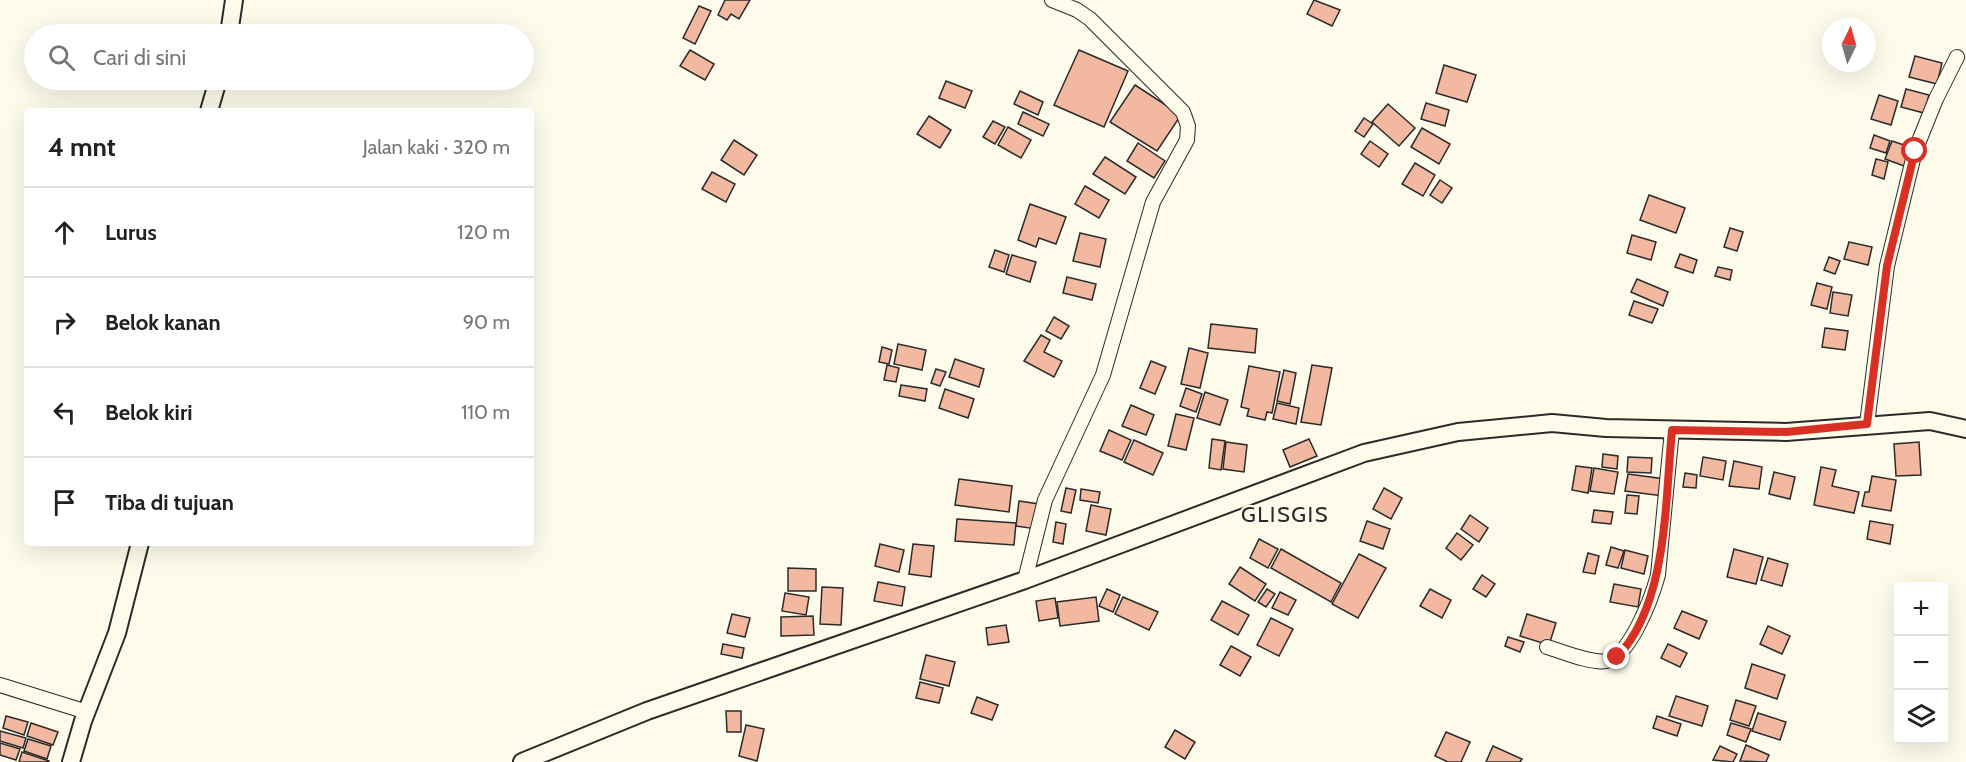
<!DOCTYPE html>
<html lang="id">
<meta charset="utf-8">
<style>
:root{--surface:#fff;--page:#f6f6f6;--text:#222;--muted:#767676;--line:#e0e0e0}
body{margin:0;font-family:Cabin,sans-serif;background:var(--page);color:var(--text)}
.controls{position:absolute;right:18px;bottom:18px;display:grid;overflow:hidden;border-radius:6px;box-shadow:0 6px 24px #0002}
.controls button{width:54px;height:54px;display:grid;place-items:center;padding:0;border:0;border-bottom:2px solid var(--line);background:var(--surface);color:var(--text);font:30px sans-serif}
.compass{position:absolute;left:1822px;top:18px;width:54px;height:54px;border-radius:50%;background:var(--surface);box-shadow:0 6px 24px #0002;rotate:5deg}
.stop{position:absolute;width:18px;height:18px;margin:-14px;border:4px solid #d93025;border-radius:50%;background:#fff}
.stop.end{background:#d93025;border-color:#fff;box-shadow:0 2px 6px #0008}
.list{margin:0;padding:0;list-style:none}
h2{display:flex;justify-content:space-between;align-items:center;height:78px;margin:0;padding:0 24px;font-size:26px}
h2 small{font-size:20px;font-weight:400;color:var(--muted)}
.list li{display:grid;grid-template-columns:39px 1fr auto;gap:18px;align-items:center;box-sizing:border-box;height:90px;padding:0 24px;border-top:2px solid var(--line)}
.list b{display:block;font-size:22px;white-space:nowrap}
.list em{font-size:20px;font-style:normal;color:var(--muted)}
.icon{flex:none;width:33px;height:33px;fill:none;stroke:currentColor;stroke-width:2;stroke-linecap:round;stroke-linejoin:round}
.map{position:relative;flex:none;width:1966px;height:762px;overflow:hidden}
.search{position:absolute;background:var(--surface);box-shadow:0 6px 24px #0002;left:24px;top:24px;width:510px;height:66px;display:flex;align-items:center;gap:15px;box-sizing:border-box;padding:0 21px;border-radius:33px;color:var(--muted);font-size:22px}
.panel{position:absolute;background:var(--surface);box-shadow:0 6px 24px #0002;left:24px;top:108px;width:510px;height:438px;border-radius:6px}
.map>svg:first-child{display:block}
</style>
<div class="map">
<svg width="1966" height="762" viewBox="0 0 1966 762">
<rect width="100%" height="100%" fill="#fdfbea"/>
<g fill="#f2b8a0" stroke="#2b2b2b" stroke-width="1.5">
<path d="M 725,0 L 750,0 L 739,19 L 731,14 L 727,20 L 718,15 Z"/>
<path d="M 1314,0 L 1340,10 L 1332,26 L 1307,14 Z"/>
<path d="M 699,6 L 711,11 L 695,44 L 683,38 Z"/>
<path d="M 690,50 L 714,64 L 705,80 L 680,66 Z"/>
<path d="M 1079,50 L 1128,71 L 1104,127 L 1054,105 Z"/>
<path d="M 1915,56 L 1942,63 L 1937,84 L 1909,77 Z"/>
<path d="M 1444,65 L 1476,75 L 1467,102 L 1436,93 Z"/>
<path d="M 946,81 L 972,91 L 965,108 L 939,98 Z"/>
<path d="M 1135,85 L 1181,115 L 1157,151 L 1110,122 Z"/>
<path d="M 1906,89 L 1929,95 L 1924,113 L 1901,107 Z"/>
<path d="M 1020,91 L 1043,102 L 1038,115 L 1014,104 Z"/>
<path d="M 1879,95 L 1898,101 L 1891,125 L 1871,119 Z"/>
<path d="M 1426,103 L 1449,110 L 1445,126 L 1421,119 Z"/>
<path d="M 1388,104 L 1415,128 L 1399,146 L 1372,122 Z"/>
<path d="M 1023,112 L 1049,124 L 1043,136 L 1018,124 Z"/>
<path d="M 929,116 L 951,130 L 940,148 L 917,134 Z"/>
<path d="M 1364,118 L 1373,124 L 1364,137 L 1355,131 Z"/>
<path d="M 993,121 L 1005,127 L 995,144 L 983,137 Z"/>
<path d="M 1008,127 L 1031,140 L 1021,158 L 998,145 Z"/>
<path d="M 1422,128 L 1450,144 L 1439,164 L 1411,147 Z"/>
<path d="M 1874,135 L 1890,141 L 1886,153 L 1870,148 Z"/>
<path d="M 734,140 L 757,155 L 744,175 L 721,160 Z"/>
<path d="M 1370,141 L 1388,154 L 1379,167 L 1361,154 Z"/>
<path d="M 1892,141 L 1913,148 L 1907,167 L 1885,159 Z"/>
<path d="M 1138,143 L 1165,161 L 1154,178 L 1127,161 Z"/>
<path d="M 1105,157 L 1136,177 L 1125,194 L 1093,174 Z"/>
<path d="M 1876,159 L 1888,162 L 1884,179 L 1872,175 Z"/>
<path d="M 1415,163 L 1435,175 L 1423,196 L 1402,184 Z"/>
<path d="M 712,172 L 735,184 L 726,202 L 702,189 Z"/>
<path d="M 1440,180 L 1452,188 L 1442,203 L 1430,195 Z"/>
<path d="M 1085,186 L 1109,200 L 1099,218 L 1075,204 Z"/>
<path d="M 1649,195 L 1685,208 L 1676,233 L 1640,220 Z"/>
<path d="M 1030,204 L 1066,217 L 1056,244 L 1039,238 L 1036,247 L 1018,240 Z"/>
<path d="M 1730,228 L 1743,232 L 1737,251 L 1724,247 Z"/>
<path d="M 1080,233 L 1106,239 L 1100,267 L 1073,261 Z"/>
<path d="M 1632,235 L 1656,242 L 1651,260 L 1627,253 Z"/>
<path d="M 1849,242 L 1872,247 L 1868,265 L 1844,259 Z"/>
<path d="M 995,250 L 1009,255 L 1004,272 L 989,267 Z"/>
<path d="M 1680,254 L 1697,260 L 1693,273 L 1675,267 Z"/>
<path d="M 1012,255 L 1036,262 L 1030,282 L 1006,274 Z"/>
<path d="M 1829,257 L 1840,261 L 1835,274 L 1824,270 Z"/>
<path d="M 1718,267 L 1732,270 L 1730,280 L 1715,276 Z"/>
<path d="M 1067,277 L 1096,284 L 1092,300 L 1063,293 Z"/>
<path d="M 1637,279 L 1668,292 L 1663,306 L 1631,292 Z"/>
<path d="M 1817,283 L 1832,287 L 1827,309 L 1811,305 Z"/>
<path d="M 1833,292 L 1852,295 L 1848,316 L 1830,313 Z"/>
<path d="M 1634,301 L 1658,309 L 1652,323 L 1629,315 Z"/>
<path d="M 1054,317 L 1069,326 L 1061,339 L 1046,331 Z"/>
<path d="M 1211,324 L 1257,329 L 1255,353 L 1208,348 Z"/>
<path d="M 1825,328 L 1848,331 L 1845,350 L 1822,347 Z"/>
<path d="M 1041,335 L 1050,340 L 1044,352 L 1062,361 L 1054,377 L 1024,361 Z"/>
<path d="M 898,344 L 926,350 L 922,370 L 894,364 Z"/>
<path d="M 882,347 L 892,350 L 889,364 L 879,362 Z"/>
<path d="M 1189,348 L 1208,353 L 1200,388 L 1181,384 Z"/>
<path d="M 955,359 L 984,369 L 979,387 L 949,377 Z"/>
<path d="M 1151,361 L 1166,367 L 1155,394 L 1140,388 Z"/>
<path d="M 887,365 L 899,368 L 896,382 L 884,380 Z"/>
<path d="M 1312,365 L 1332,368 L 1321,425 L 1301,422 Z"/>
<path d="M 1249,366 L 1280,372 L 1272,413 L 1267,412 L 1265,420 L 1247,416 L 1249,409 L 1241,407 Z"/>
<path d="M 936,369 L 946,372 L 940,386 L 931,383 Z"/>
<path d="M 1284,370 L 1296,373 L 1290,404 L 1277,401 Z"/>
<path d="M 901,385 L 927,389 L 925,401 L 899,396 Z"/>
<path d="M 1186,388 L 1202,394 L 1196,412 L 1180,406 Z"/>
<path d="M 945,389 L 974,399 L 968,418 L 939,408 Z"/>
<path d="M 1205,392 L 1228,400 L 1220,425 L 1197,418 Z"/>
<path d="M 1277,403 L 1299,408 L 1296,424 L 1273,419 Z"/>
<path d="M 1131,405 L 1154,415 L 1146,435 L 1122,426 Z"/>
<path d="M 1176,414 L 1194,418 L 1186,450 L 1168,446 Z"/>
<path d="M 1109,430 L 1131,440 L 1122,460 L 1100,451 Z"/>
<path d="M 1212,439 L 1225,441 L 1221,470 L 1209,468 Z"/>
<path d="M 1309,439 L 1317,456 L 1290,467 L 1283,450 Z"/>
<path d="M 1134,440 L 1163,453 L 1153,475 L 1124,462 Z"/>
<path d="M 1226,442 L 1247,445 L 1244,472 L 1223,469 Z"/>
<path d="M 1919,442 L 1921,475 L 1896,476 L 1894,444 Z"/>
<path d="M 1603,454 L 1618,456 L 1617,469 L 1602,467 Z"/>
<path d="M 1628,457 L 1652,458 L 1651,473 L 1627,472 Z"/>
<path d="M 1703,457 L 1726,461 L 1723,480 L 1700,476 Z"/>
<path d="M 1734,461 L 1762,467 L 1759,489 L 1729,486 Z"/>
<path d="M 1576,466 L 1592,468 L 1588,493 L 1572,490 Z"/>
<path d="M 1821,467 L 1836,470 L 1832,486 L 1859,492 L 1854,513 L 1814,505 Z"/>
<path d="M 1594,468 L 1618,472 L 1614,494 L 1590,491 Z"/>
<path d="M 1774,472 L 1795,477 L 1790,499 L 1769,494 Z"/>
<path d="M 1685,473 L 1697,475 L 1696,488 L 1683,487 Z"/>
<path d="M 1628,474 L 1665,479 L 1663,496 L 1625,491 Z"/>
<path d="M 1872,476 L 1896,480 L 1891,511 L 1862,506 L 1865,492 L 1869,492 Z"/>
<path d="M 959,479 L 1012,486 L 1009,512 L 955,505 Z"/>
<path d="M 1066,488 L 1076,490 L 1071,513 L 1061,511 Z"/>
<path d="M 1384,488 L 1402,498 L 1391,519 L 1373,509 Z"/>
<path d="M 1081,489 L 1100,492 L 1098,503 L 1080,500 Z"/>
<path d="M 1627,495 L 1639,496 L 1637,514 L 1625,513 Z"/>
<path d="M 1019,501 L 1039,504 L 1036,529 L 1016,526 Z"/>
<path d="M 1091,505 L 1111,509 L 1106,535 L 1086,531 Z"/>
<path d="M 1594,510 L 1613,512 L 1611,524 L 1592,522 Z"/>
<path d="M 1470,515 L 1488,528 L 1479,542 L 1461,529 Z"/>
<path d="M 957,519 L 1016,523 L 1014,545 L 955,541 Z"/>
<path d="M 1367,521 L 1390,529 L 1383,549 L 1360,541 Z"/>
<path d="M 1870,521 L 1893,525 L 1890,544 L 1867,539 Z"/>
<path d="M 1056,522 L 1066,524 L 1063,544 L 1053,542 Z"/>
<path d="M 1457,533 L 1473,545 L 1461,560 L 1446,548 Z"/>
<path d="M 1259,539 L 1278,549 L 1268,568 L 1250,558 Z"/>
<path d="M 880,544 L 904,550 L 899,572 L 875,566 Z"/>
<path d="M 913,544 L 934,546 L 931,577 L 909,574 Z"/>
<path d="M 1611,547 L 1624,551 L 1618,568 L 1606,565 Z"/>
<path d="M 1281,549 L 1341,583 L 1331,602 L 1271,568 Z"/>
<path d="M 1734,549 L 1763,557 L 1756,584 L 1727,577 Z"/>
<path d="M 1625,550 L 1648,556 L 1644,574 L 1621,568 Z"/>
<path d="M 1588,553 L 1599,556 L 1595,574 L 1583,572 Z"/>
<path d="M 1359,554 L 1386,568 L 1358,618 L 1332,604 Z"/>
<path d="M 1768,558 L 1788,564 L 1782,586 L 1761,580 Z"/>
<path d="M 1240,567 L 1266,584 L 1255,601 L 1229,584 Z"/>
<path d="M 788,568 L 816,569 L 816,591 L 788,591 Z"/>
<path d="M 1482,575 L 1495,584 L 1486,597 L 1473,589 Z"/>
<path d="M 878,582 L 905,587 L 902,606 L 874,601 Z"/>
<path d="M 1614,584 L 1641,589 L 1638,607 L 1610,602 Z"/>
<path d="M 822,587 L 843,588 L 841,625 L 820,624 Z"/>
<path d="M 1107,589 L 1120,595 L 1113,612 L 1099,606 Z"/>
<path d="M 1267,589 L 1275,594 L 1266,607 L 1258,602 Z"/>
<path d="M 1430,589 L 1451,600 L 1442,618 L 1420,606 Z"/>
<path d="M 1280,592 L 1296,600 L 1288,615 L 1272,608 Z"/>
<path d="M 785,593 L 809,597 L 806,615 L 782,611 Z"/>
<path d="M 1096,597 L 1099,621 L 1060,626 L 1057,602 Z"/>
<path d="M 1123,597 L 1158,612 L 1149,630 L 1115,614 Z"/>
<path d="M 1055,598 L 1058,618 L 1039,621 L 1036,601 Z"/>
<path d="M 1222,601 L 1249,615 L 1238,635 L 1211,620 Z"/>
<path d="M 1682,611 L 1707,621 L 1699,639 L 1674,628 Z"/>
<path d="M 732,614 L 750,618 L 745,637 L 727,633 Z"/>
<path d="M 1527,614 L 1556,623 L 1549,645 L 1520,636 Z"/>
<path d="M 813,616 L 814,635 L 781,636 L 781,617 Z"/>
<path d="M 1271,618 L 1293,629 L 1279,656 L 1257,645 Z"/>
<path d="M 1006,625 L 1009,642 L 988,645 L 986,628 Z"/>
<path d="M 1768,626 L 1790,636 L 1782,654 L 1760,644 Z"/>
<path d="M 1508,637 L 1524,642 L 1520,652 L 1505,646 Z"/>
<path d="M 723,644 L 744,648 L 742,658 L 721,654 Z"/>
<path d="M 1668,644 L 1687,653 L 1680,667 L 1661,658 Z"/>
<path d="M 1231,646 L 1251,657 L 1240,676 L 1220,665 Z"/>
<path d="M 926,655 L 955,662 L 949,686 L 920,679 Z"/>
<path d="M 1752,664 L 1785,675 L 1777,699 L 1745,688 Z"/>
<path d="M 920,682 L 943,688 L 939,703 L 916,698 Z"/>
<path d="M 1676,696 L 1708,706 L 1702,726 L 1669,716 Z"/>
<path d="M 977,697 L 998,705 L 992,720 L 971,713 Z"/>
<path d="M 1736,700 L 1756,706 L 1749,726 L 1730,720 Z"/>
<path d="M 726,711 L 741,711 L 741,732 L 727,732 Z"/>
<path d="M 1758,713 L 1786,722 L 1780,740 L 1752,731 Z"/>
<path d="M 6,716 L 28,722 L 24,735 L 3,728 Z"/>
<path d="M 1657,716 L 1681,724 L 1677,736 L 1653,728 Z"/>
<path d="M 31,723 L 58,732 L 53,745 L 27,736 Z"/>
<path d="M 1731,723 L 1751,729 L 1746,742 L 1727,735 Z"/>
<path d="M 746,725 L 764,729 L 757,761 L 739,756 Z"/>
<path d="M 1175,730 L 1195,742 L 1185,759 L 1165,747 Z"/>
<path d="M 0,731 L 26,738 L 23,748 L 0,741 Z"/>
<path d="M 1446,732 L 1470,742 L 1461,762 L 1448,762 L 1435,756 Z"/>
<path d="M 28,739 L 51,746 L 47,759 L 24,751 Z"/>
<path d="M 0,743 L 20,749 L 16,760 L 0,755 Z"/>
<path d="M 1746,745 L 1769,755 L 1766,762 L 1740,761 Z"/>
<path d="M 1493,746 L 1522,759 L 1520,762 L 1486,762 Z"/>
<path d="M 1720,746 L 1737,754 L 1733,762 L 1713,760 Z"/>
<path d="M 22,752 L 49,761 L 48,762 L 19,762 Z"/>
</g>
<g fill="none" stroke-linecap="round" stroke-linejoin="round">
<defs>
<g id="minor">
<path d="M 1867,424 L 1887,266 L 1915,151 L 1936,99 L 1957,57"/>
<path d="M 1025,580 L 1045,500 L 1103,375 L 1153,202 L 1187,140 L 1188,126 L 1183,112 L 1090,19 L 1077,10 L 1052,0"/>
<path d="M 1547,647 C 1561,651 1592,664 1606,661 C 1630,657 1652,597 1658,575 L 1672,430"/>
<path d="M 0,685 L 87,712"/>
</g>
<g id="tertiary">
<path d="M 229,34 L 234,0"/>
<path d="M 209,111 L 218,80"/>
<path d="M 71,762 L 83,721 L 117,633 L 140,543"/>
<path d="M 522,762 L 647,711 L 1025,580 L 1364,453 L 1458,432 L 1552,423 L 1606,428 L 1786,432 L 1930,421 L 1966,429"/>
</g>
</defs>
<use href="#minor" stroke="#2b2b2b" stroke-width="16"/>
<use href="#tertiary" stroke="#2b2b2b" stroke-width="20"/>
<use href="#minor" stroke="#fdfbea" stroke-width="14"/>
<use href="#tertiary" stroke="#fdfbea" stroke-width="16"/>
</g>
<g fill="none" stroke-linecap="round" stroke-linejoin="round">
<path stroke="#d93025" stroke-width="8" d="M 1617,657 C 1668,604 1665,500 1672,430 L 1786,432 L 1867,424 L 1887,266 L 1915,151"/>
</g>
<g text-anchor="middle" stroke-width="4.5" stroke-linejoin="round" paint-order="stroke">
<g font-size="22" letter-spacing="1.5" fill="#2b2b2b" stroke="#fdfbea">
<text x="1285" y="522">GLISGIS</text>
</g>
</g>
</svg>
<div class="controls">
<button>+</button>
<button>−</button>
<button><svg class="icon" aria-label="layers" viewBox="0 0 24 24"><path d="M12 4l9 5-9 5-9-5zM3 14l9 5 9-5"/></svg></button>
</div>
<svg class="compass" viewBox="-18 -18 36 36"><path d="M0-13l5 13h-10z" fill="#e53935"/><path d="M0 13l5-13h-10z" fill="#767676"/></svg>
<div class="stop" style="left:1915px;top:151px"></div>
<div class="stop end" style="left:1617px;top:657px"></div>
<div class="search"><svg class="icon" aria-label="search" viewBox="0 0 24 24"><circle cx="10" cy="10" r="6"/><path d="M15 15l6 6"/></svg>Cari di sini</div>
<section class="panel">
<h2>4 mnt<small>Jalan kaki · 320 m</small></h2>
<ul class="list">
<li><svg class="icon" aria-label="ahead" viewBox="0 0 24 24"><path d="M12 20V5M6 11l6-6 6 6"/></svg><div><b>Lurus</b></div><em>120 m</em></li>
<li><svg class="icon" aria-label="right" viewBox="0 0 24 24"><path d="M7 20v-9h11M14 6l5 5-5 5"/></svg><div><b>Belok kanan</b></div><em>90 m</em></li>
<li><svg class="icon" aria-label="left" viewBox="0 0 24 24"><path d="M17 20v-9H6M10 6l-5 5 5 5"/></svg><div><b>Belok kiri</b></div><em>110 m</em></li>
<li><svg class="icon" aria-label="arrive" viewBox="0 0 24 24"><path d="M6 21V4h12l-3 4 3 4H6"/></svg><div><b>Tiba di tujuan</b></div></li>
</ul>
</section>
</div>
